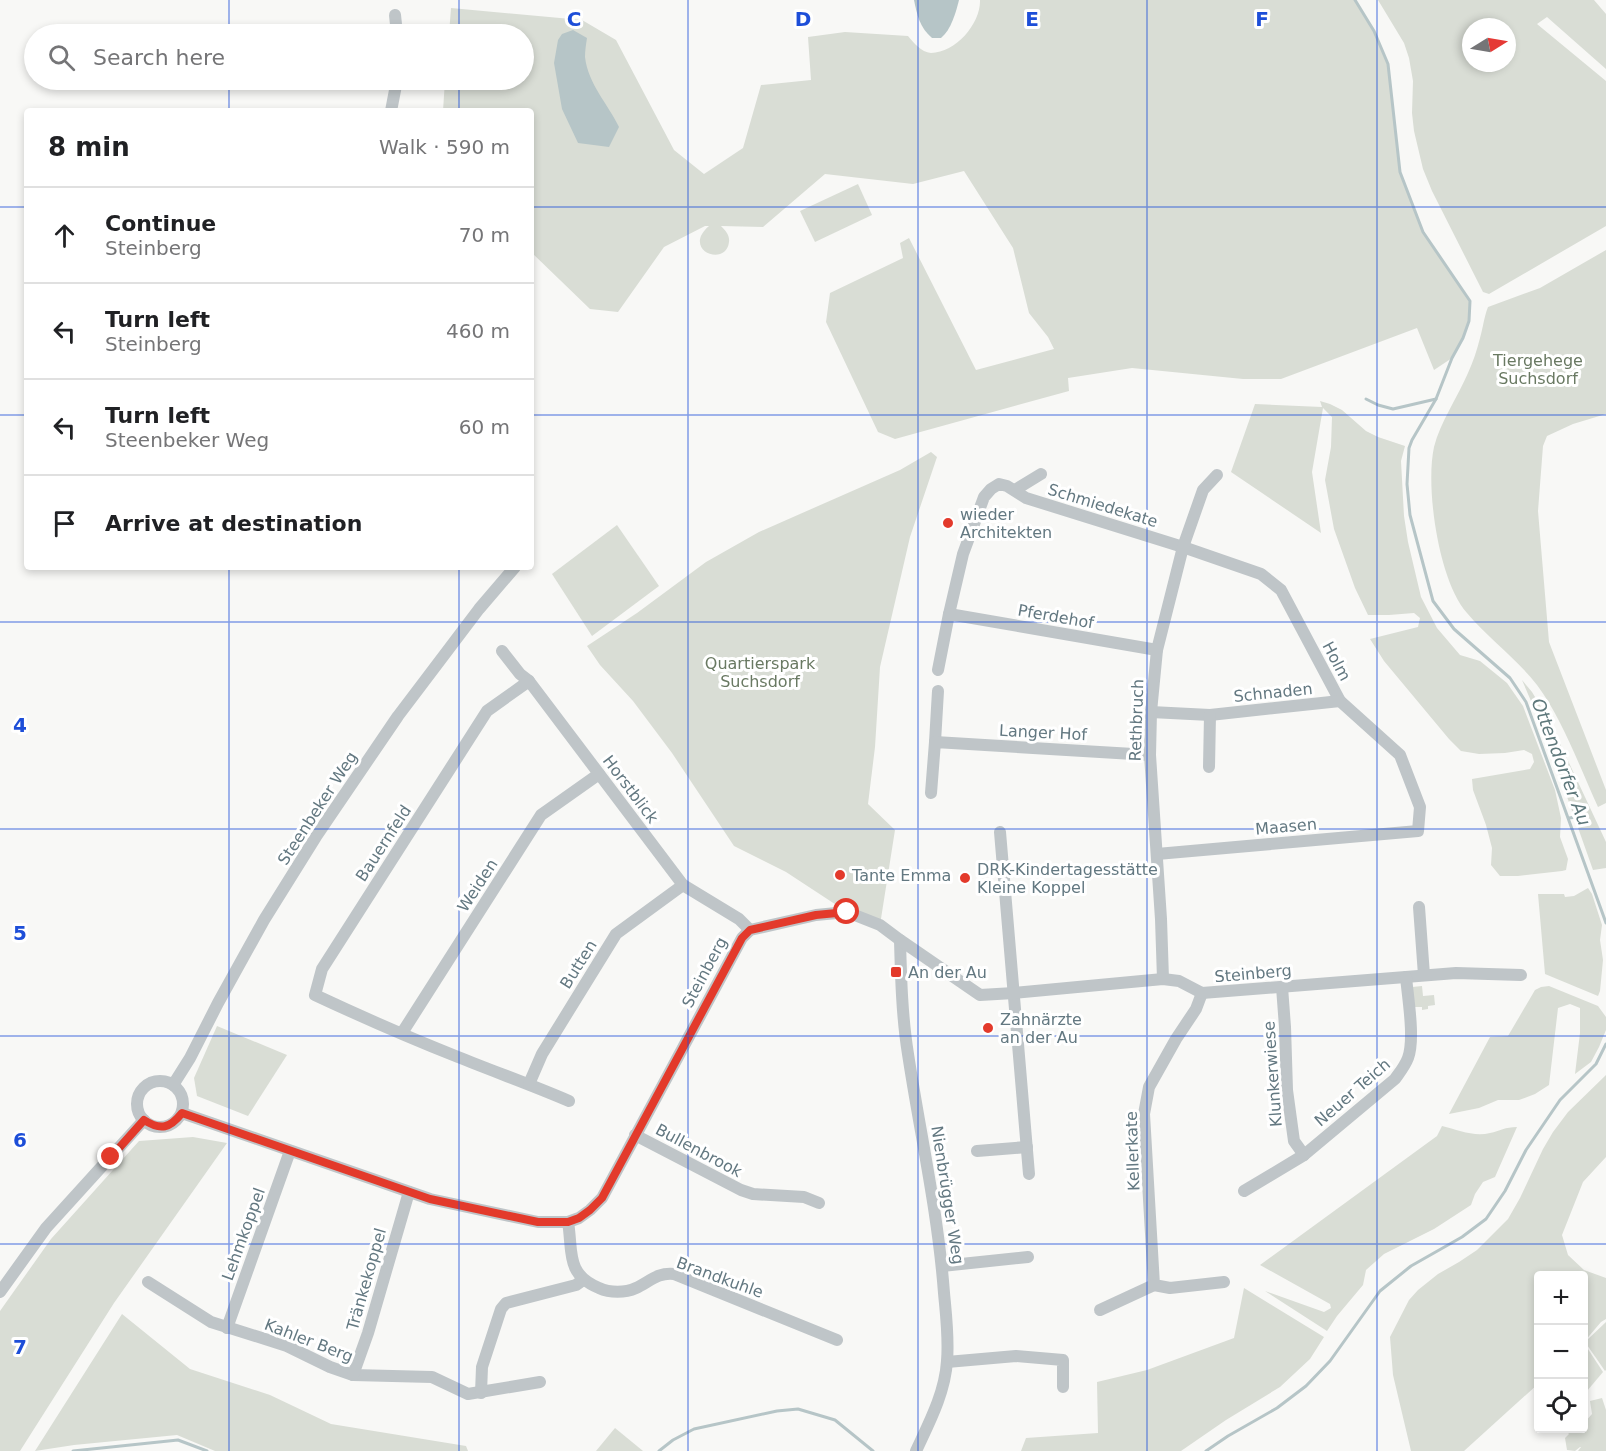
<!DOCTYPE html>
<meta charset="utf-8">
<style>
:root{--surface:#fff;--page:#f6f6f6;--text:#202124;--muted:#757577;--line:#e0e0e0}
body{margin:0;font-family:"DejaVu Sans",sans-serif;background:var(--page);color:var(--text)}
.controls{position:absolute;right:18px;bottom:18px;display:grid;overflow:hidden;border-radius:6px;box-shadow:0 3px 9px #0003}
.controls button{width:54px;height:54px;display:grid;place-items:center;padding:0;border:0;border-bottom:2px solid var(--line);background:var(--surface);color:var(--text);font:30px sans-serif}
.compass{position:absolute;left:1462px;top:18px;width:54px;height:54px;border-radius:50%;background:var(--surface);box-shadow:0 3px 9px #0003;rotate:79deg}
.stop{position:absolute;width:18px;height:18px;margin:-14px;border:4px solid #e33a2b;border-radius:50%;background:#fff}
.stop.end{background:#e33a2b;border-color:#fff;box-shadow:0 2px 6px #0008}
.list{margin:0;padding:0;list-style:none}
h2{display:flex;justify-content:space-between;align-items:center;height:78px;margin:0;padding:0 24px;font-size:26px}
h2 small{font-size:20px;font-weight:400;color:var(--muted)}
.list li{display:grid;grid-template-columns:39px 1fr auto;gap:18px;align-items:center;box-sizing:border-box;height:96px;padding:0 24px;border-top:2px solid var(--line)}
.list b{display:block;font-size:22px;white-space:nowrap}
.list p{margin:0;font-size:20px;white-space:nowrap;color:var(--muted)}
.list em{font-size:20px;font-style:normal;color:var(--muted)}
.icon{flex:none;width:33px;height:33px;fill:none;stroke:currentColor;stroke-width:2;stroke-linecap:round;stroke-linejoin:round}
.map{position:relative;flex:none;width:1606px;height:1451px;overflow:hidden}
.search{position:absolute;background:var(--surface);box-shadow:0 3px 9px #0003;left:24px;top:24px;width:510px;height:66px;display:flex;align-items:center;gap:15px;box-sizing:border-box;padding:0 21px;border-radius:33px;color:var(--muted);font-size:22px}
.panel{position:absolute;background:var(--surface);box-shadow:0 3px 9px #0003;left:24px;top:108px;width:510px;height:462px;border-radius:6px}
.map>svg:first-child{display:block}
</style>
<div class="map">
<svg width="1606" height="1451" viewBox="0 0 1606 1451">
<rect width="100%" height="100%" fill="#f8f8f6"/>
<g fill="#d9ddd5" fill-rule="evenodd">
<path d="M 980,0 L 1355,0 L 1374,31 L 1388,64 L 1400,172 L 1423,232 L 1470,301 L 1469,321 L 1463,338 L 1452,358 L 1434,370 L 1417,328 L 1281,379 L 1243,379 L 1132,368 L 1068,378 L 1069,391 L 895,439 L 878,432 L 826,322 L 830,293 L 903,258 L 900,243 L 909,238 L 976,370 L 1054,349 L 1048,337 L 1029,313 L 1013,248 L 964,171 L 913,184 L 825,174 L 763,227 L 721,226 C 725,230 730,235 729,242 C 726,268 681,250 709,226 L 705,226 L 664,247 L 618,312 L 590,309 L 531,252 L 531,111 L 443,111 L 445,80 L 524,80 L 524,34 L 449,34 L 451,8 L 582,20 L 616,40 L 674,150 L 704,174 L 743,148 L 761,85 L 811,80 L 808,37 L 845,32 L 908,36 C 914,43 921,52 931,53 C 956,53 981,23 980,0 Z"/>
<path d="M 1378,0 L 1594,0 L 1606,14 L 1606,69 L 1547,17 L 1537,24 L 1606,81 L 1606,226 L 1489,294 L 1483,292 L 1432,191 L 1423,169 L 1414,131 L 1412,113 L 1413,81 L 1409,58 L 1404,43 ZM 1471,27 L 1507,27 L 1507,63 L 1471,63 Z"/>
<path d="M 858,184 L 872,215 L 815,242 L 800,211 Z"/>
<path d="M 1606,250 L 1606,414 L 1573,424 L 1547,436 L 1543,446 L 1538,511 L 1549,642 L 1606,790 L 1606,803 L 1598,807 C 1580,768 1562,718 1537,685 C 1516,658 1489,639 1467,613 C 1439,582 1425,488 1434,447 C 1440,423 1458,396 1468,373 C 1473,362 1477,350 1480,338 C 1483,328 1484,317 1488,307 L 1540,288 Z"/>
<path d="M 1320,401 L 1330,404 L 1342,410 L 1366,431 L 1378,437 L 1405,446 L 1401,461 L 1404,516 L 1408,542 L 1421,597 L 1437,628 L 1460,655 L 1480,661 L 1507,683 L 1523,706 L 1555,790 L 1561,818 L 1560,837 L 1568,859 L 1566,870 L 1562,871 L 1518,876 L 1500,876 L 1491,865 L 1492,848 L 1486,825 L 1473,790 L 1472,779 L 1530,769 L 1534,762 L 1532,754 L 1524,750 L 1505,753 L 1479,754 L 1461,751 L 1449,739 L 1384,661 L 1370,639 L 1418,627 L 1420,618 L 1414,613 L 1389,615 L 1368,615 L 1355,588 L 1334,529 L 1325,480 L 1331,447 L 1332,417 L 1323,408 L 1312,472 L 1321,533 L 1231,472 L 1255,404 L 1322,407 Z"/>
<path d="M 931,452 L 937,457 L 910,537 L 880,667 L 875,747 L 868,804 L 895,830 L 880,925 L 847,912 L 786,872 L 734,846 L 672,753 L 633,701 L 600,665 L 587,646 L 637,613 L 706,562 L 759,532 L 900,470 Z"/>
<path d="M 617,525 L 659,586 L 592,636 L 552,574 Z"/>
<path d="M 1522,680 L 1532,692 L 1549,720 L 1606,842 L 1606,868 L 1593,870 L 1543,729 Z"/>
<path d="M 1588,888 L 1592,894 L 1602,925 L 1600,940 L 1603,960 L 1600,991 L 1598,996 L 1545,974 L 1538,894 L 1564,894 L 1565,897 L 1574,896 Z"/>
<path d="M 1422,986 L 1423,996 L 1434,995 L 1435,1005 L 1428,1006 L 1428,1009 L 1422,1010 L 1422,1007 L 1413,1007 L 1412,987 Z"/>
<path d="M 1549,986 L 1598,1006 L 1606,1017 L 1606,1030 L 1599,1047 L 1591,1062 L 1575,1074 L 1580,1033 L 1580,1008 L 1570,1004 L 1558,1008 L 1549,1085 L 1535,1094 L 1519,1100 L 1498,1100 L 1479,1108 L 1449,1114 L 1490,1037 L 1508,1036 L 1535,990 L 1541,987 Z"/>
<path d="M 217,1026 L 287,1055 L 248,1116 L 197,1096 L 194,1078 Z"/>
<path d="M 1606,1075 L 1606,1157 L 1583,1182 L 1562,1235 L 1568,1255 L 1584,1270 L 1606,1278 L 1606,1319 L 1601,1322 L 1584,1342 L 1584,1276 L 1538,1276 L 1538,1384 L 1464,1451 L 1411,1451 L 1393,1375 L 1390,1337 L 1409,1300 L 1418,1290 L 1438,1274 L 1459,1262 L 1477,1250 L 1508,1219 L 1520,1198 L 1543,1149 L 1553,1132 L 1568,1112 Z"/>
<path d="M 1442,1126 C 1458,1130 1474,1137 1490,1133 C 1500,1131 1505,1127 1517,1127 L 1495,1177 L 1483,1182 L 1475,1194 L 1471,1205 L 1434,1229 L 1384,1254 L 1366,1270 L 1363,1285 L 1337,1316 L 1327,1331 L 1265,1291 L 1324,1312 L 1331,1308 L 1330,1304 L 1260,1265 L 1437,1136 Z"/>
<path d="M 193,1137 L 227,1143 L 114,1303 L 20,1451 L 0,1451 L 0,1311 L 51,1239 L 139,1141 Z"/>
<path d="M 1244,1288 L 1324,1337 L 1310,1359 L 1280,1387 L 1226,1420 L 1181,1451 L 1021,1451 L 1026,1438 L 1098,1433 L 1097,1382 L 1147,1370 L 1234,1338 Z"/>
<path d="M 122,1314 L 190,1369 L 270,1395 L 331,1424 L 466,1446 L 468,1451 L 215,1451 L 177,1435 L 74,1445 L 35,1451 Z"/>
<path d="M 1606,1322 L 1606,1370 L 1605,1371 L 1585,1342 Z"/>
<path d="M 1584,1343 L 1603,1372 L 1587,1391 L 1584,1387 Z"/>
<path d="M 1602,1398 L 1606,1410 L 1606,1451 L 1578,1451 L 1581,1447 L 1580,1447 L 1575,1451 L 1567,1450 L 1565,1438 L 1569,1434 L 1565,1429 L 1584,1428 L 1584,1423 L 1592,1414 L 1590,1401 Z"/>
<path d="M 615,1428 L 643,1451 L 596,1451 Z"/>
</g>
<g fill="#b6c5c7">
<path d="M 914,0 L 959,0 C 956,12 951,30 941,38 L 932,38 C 920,28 917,15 914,0 Z"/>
<path d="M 573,30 L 587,38 C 586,44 585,51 585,57 C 588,84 608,104 619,127 L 609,147 L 578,143 L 562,109 L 554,63 L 558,40 L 562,34 Z"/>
</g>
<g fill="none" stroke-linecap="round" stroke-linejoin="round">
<g stroke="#b6c5c7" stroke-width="3">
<path d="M 1355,0 L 1374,31 L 1388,64 L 1400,172 L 1423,232 L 1470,301 L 1469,321 L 1463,338 L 1452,358 L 1436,399 L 1412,440 L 1409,448 L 1407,484 L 1410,515 L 1433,601 L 1454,629 L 1510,678 L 1526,702 L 1606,923"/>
<path d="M 1366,399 L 1378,405 L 1393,409 L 1436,399"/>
<path d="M 1569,818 L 1584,816"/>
<path d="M 73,1451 L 178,1440 L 207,1451"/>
<path d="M 659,1451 L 673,1440 L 694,1429 L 777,1411 L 798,1409 L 835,1420 L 873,1451"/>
<path d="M 1206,1451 L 1228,1436 L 1277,1408 L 1306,1386 L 1330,1361 L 1380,1291 L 1411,1266 L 1462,1237 L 1486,1219 L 1505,1191 L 1526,1150 L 1560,1100 L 1596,1064 L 1606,1044"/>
</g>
<g stroke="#bfc5c8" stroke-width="12">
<path d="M 395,15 L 397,34"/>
<path d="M 391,111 L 397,80"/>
<path d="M 1015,490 L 1041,474"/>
<path d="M 949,614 L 963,554 L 984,497 L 991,489 L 999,484 L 1007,486 L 1026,498 L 1183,547 L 1261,574 L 1281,590 L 1340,701 L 1400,755 L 1420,807 L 1418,831 L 1157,854"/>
<path d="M 502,651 L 520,674 L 529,681 L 683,885 L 739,919 L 750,930"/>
<path d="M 938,670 L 949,614 L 1157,650"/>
<path d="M 529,681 L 487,711 L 322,969 L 315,995 C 362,1017 410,1038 458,1057 C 495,1072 532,1085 569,1101"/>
<path d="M 1151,712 L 1210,715 L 1340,701"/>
<path d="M 935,742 L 938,691"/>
<path d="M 1209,767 L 1210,715"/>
<path d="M 931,793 L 935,742 L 1150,755"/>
<path d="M 1000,832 L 1029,1174"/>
<path d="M 1419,907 L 1424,975"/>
<path d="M 900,940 C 901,978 902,1017 908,1054 C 920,1133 938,1212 944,1293 C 946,1315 949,1338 947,1361 C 945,1393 929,1423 916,1451"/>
<path d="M 1163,979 L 1161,919 L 1150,755 L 1151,712 L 1157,650 L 1183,547 L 1203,490 L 1217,475"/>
<path d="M 1282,987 L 1285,1027 L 1287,1090 L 1294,1141 L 1304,1155"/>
<path d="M 1202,993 L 1196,1009 L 1176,1039 L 1149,1087 L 1144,1114 L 1154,1285 L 1170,1288 L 1224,1282"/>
<path d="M 402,1033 L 541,815 L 599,774"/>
<circle cx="160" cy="1104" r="23"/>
<path d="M 529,1084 L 542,1054 L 616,934 L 683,885"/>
<path d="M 173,1085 L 190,1058 L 218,1003 L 264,920 L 317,835 L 398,716 L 479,609 L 515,567"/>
<path d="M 182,1113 L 430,1199 L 538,1222 L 568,1222 L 579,1218 L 590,1210 L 602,1198 L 742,938 L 750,930 L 816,915 L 847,912 L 880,925 L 900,940 L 980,995 L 1014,993 L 1163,979 L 1179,981 L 1202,993 L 1456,973 L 1521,975"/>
<path d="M 635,1135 L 741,1190 L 753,1194 L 804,1197 L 819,1203"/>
<path d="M 977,1151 L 1027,1147"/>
<path d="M 1244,1191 L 1304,1155 L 1395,1079 C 1400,1072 1405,1066 1408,1058 C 1415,1039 1408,999 1406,977"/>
<path d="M 568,1222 C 573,1251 565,1274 599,1288 C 610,1293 625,1293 636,1288 C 649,1282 658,1272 674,1274 L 837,1340"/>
<path d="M 942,1266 L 1028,1257"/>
<path d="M 148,1282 L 211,1322 L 287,1346 L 330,1367 L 353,1375 L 432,1377 L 468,1394 L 540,1382"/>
<path d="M 0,1292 L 46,1228 L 144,1120"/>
<path d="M 1100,1310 L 1154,1285"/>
<path d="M 227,1328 L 290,1151"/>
<path d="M 947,1362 L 1016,1356 L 1063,1360 L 1063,1387"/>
<path d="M 353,1375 L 368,1333 L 409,1192"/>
<path d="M 481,1393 L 482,1367 L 501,1309 L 506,1303 L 576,1285 L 583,1280"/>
</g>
</g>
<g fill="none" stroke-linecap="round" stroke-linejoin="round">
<path stroke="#e33a2b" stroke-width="8" d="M 111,1157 L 144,1120 C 161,1131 170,1128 182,1113 L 430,1199 L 538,1222 L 568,1222 L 579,1218 L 590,1210 L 602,1198 L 742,938 L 750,930 L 816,915 L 847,912"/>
</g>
<path fill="none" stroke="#1d4ed8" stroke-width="1.5" stroke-opacity="0.55" d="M 229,0 L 229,34M 459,0 L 459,34M 688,0 L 688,1451M 918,0 L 918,1451M 1147,0 L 1147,1451M 1377,0 L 1377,1451M 229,80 L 229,111M 459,80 L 459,111M 0,207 L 27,207M 531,207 L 1606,207M 0,415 L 27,415M 531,415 L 1606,415M 229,567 L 229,1451M 459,567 L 459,1451M 0,622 L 1606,622M 0,829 L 1606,829M 0,1036 L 1606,1036M 0,1244 L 1606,1244"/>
<g fill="#e33a2b" stroke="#fff" stroke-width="2">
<circle cx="948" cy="523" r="6"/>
<circle cx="840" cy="875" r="6"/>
<circle cx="965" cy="878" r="6"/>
<rect x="890" y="966" width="12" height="12" rx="3"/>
<circle cx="988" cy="1028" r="6"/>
</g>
<g text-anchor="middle" stroke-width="6" stroke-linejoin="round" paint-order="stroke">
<g font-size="16" fill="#697962" stroke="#fff">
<text x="1538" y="366">Tiergehege<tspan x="1538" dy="18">Suchsdorf</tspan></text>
<text x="760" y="669">Quartierspark<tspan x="760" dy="18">Suchsdorf</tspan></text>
</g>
<g font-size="16" fill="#637881" stroke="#fff">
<text transform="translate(1103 505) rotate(17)" y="6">Schmiedekate</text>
<text transform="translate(1056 616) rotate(10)" y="6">Pferdehof</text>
<text transform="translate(1337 661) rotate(62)" y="6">Holm</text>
<text transform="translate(1273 692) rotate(-6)" y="6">Schnaden</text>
<text transform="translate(1136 720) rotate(-88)" y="6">Rethbruch</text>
<text transform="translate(1043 732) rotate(3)" y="6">Langer Hof</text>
<text transform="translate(631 789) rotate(53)" y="6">Horstblick</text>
<text transform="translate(317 808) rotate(-57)" y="6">Steenbeker Weg</text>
<text transform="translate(1286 826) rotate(-5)" y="6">Maasen</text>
<text transform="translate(383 843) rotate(-57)" y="6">Bauernfeld</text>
<text transform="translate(477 885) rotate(-57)" y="6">Weiden</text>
<text transform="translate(578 964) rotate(-58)" y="6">Butten</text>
<text transform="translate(704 972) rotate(-62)" y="6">Steinberg</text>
<text transform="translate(1253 973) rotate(-5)" y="6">Steinberg</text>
<text transform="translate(1272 1074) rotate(-94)" y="6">Klunkerwiese</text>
<text transform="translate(1352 1092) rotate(-41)" y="6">Neuer Teich</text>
<text transform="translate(699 1150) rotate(28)" y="6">Bullenbrook</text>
<text transform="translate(1132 1151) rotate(-92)" y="6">Kellerkate</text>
<text transform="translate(948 1195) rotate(81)" y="6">Nienbrügger Weg</text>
<text transform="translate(243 1234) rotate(-70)" y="6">Lehmkoppel</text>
<text transform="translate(720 1277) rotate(20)" y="6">Brandkuhle</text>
<text transform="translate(366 1279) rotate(-74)" y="6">Tränkekoppel</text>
<text transform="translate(309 1340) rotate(21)" y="6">Kahler Berg</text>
</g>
<g font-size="16" fill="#637881" stroke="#fff" text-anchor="start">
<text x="960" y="520">wieder<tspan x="960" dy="18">Architekten</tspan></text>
<text x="977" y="875">DRK-Kindertagesstätte<tspan x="977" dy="18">Kleine Koppel</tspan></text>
<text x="852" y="881">Tante Emma</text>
<text x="908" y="978">An der Au</text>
<text x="1000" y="1025">Zahnärzte<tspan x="1000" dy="18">an der Au</tspan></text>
</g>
<g font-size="18" font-style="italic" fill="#5e787b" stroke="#fff">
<text transform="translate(1561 762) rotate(69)" y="6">Ottendorfer Au</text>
</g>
</g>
<g font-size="20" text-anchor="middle" font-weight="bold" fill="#1d4ed8" stroke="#fff" stroke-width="6" stroke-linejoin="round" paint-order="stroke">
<text x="574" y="26">C</text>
<text x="803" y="26">D</text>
<text x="1032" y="26">E</text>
<text x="1262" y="26">F</text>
<text x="20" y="732">4</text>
<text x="20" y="940">5</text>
<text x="20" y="1147">6</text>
<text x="20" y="1354">7</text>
</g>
</svg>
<div class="controls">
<button>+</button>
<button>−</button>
<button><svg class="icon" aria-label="locate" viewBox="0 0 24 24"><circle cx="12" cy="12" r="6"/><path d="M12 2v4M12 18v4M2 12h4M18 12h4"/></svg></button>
</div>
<svg class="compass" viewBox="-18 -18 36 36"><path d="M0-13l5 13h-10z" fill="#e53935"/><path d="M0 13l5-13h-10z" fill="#757577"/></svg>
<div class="stop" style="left:847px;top:912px"></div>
<div class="stop end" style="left:111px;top:1157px"></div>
<div class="search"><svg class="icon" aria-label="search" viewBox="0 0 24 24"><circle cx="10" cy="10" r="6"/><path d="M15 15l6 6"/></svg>Search here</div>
<section class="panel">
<h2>8 min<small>Walk · 590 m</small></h2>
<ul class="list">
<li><svg class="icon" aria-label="ahead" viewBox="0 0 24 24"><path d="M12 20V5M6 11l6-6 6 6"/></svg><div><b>Continue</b><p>Steinberg</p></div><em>70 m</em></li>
<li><svg class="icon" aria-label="left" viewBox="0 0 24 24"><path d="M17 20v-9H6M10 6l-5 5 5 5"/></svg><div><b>Turn left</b><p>Steinberg</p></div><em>460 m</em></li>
<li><svg class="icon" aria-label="left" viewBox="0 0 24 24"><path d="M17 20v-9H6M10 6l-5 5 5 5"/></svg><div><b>Turn left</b><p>Steenbeker Weg</p></div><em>60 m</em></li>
<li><svg class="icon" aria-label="arrive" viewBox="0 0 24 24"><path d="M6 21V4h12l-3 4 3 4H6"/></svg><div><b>Arrive at destination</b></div></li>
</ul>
</section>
</div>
